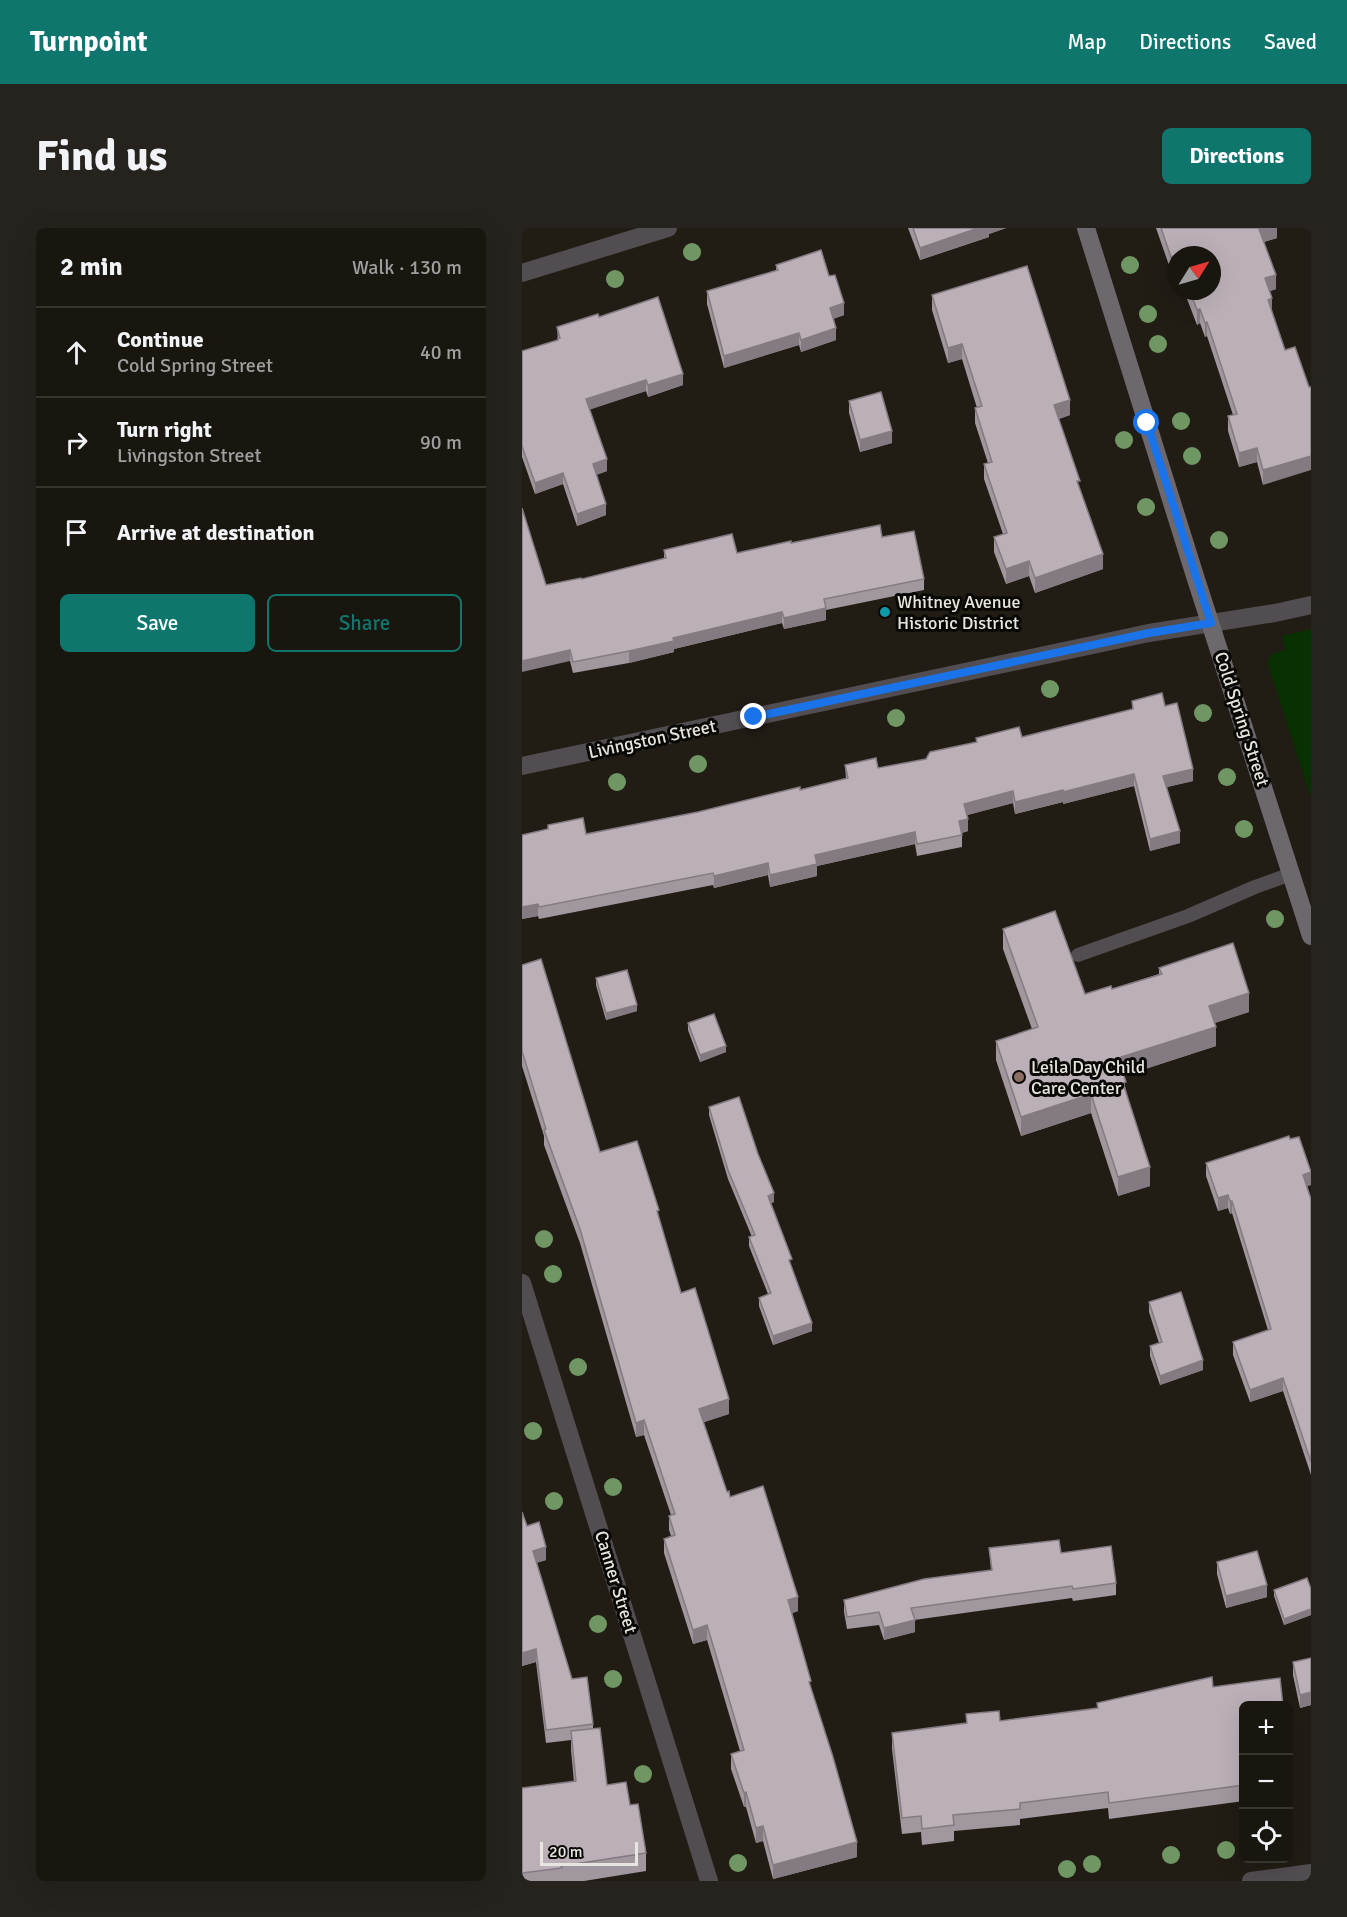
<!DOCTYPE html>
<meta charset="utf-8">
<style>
:root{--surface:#191610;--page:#26231e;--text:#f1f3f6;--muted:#9f9f9f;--line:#373530;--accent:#0f766e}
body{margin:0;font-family:Signika,sans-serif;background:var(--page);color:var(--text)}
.controls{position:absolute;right:18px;bottom:18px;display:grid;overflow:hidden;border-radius:9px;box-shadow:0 6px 24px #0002}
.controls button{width:54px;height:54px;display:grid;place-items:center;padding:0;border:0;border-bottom:2px solid var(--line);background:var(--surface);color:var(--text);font:30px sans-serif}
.compass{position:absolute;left:645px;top:18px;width:54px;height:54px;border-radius:50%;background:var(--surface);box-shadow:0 6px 24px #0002;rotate:53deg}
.scale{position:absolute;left:18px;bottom:15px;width:98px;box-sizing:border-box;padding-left:6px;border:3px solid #e7e5df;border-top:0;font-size:16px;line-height:21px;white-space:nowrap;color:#e7e5df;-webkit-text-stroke:4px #090805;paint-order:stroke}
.stop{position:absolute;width:18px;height:18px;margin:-14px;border:4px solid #1a73e8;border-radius:50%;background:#fff}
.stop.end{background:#1a73e8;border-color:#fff;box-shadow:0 2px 6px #0008}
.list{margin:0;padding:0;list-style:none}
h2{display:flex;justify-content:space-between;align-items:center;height:78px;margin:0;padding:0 24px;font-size:26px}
h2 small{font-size:20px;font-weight:400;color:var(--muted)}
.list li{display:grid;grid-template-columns:39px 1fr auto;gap:18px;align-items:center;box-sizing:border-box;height:90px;padding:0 24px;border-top:2px solid var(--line)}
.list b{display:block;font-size:22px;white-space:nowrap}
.list p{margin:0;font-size:20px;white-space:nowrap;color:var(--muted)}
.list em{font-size:20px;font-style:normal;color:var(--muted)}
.actions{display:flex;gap:12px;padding:18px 24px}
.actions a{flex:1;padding:14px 0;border:2px solid var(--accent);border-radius:9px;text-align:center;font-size:21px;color:var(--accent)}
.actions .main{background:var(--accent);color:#fff}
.icon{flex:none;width:33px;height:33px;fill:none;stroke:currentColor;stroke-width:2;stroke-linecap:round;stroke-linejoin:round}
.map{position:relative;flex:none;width:789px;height:1653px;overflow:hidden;border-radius:9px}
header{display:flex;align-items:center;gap:36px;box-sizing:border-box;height:84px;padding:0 30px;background:var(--accent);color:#fff}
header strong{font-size:28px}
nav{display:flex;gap:33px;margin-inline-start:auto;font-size:21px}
.intro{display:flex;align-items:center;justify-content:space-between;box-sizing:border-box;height:144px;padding:0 36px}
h1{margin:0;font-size:42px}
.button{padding:15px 27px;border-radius:9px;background:var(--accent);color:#fff;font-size:21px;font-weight:700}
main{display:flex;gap:36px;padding:0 36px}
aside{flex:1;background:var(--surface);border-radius:9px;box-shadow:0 6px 24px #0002}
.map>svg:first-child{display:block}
</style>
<header>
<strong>Turnpoint</strong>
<nav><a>Map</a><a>Directions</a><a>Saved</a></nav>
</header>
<div class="intro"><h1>Find us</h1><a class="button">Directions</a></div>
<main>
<aside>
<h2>2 min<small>Walk · 130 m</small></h2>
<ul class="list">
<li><svg class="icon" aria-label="ahead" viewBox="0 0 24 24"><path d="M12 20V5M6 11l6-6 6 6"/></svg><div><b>Continue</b><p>Cold Spring Street</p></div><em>40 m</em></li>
<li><svg class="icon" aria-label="right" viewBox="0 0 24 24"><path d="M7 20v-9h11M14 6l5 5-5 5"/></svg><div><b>Turn right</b><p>Livingston Street</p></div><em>90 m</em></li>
<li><svg class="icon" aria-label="arrive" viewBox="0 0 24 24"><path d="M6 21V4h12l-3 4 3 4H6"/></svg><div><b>Arrive at destination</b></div></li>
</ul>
<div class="actions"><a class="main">Save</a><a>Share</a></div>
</aside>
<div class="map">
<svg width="789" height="1653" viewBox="0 0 789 1653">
<rect width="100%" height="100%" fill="#211d15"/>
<path fill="#083101" d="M 789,401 L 789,570 L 746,436 L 747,429 L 752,425 L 764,422 L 760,408 Z"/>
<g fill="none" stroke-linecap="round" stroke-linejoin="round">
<path stroke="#514d51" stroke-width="14" d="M 556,727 L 666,688 L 733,659 L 769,646"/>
<g stroke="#514d51" stroke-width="18">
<path d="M 0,45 L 146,0"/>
<path d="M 0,538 L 627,405 L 753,385 L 789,377"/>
<path d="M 0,1055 L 187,1653"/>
<path d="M 729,1653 L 789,1645"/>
</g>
<path stroke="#6d686e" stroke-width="18" d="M 564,0 L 673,348 L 789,708"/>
</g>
<g fill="#709763">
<circle cx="170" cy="24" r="9"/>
<circle cx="608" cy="37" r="9"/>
<circle cx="93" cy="51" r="9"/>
<circle cx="626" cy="86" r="9"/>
<circle cx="636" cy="116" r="9"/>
<circle cx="659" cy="193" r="9"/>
<circle cx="602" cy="212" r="9"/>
<circle cx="670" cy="228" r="9"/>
<circle cx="624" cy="279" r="9"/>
<circle cx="697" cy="312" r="9"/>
<circle cx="528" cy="461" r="9"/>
<circle cx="681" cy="485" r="9"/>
<circle cx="374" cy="490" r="9"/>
<circle cx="176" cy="536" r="9"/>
<circle cx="705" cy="549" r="9"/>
<circle cx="95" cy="554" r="9"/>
<circle cx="722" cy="601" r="9"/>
<circle cx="753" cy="691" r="9"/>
<circle cx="22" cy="1011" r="9"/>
<circle cx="31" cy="1046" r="9"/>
<circle cx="56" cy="1139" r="9"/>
<circle cx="11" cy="1203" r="9"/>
<circle cx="91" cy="1259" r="9"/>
<circle cx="32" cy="1273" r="9"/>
<circle cx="76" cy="1396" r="9"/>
<circle cx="91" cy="1451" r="9"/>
<circle cx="121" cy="1546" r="9"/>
<circle cx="704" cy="1622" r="9"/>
<circle cx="649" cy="1627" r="9"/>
<circle cx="216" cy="1635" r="9"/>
<circle cx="570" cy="1636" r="9"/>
<circle cx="545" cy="1641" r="9"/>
</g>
<g fill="#a1979e">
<path d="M 386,0 L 484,0 L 467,6 L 467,9 L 398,32 Z"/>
<path d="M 634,0 L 755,0 L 755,10 L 742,14 L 754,61 L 748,63 L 741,257 L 735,234 L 717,239 L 706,203 L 706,188 L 711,187 L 685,108 L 683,109 L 678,95 L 675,97 L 662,63 L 690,63 L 654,27 L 654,41 L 649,43 Z"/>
<path d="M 254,37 L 307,48 L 322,87 L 311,91 L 314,112 L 279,124 L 277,117 L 202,140 L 185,76 L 185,63 L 254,43 Z"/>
<path d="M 410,67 L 548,187 L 537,191 L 581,341 L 513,365 L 507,348 L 484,356 L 472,324 L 472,309 L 481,306 L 462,251 L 462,236 L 466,235 L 453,195 L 453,180 L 455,180 L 440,131 L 426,135 L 410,82 Z"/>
<path d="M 77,89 L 161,157 L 126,169 L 124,163 L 67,181 L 85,243 L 74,247 L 84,287 L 55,298 L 41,256 L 13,266 L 0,229 L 0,123 L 36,113 L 35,99 Z"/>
<path d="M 327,173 L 370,215 L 338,224 L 327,185 Z"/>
<path d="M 360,309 L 402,351 L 402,362 L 304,382 L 304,392 L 262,401 L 260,395 L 152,421 L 152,424 L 107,435 L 51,445 L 48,433 L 24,357 L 60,351 L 142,331 L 142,322 L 215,325 L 269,315 Z"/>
<path d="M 610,473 L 643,478 L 671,553 L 645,559 L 658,615 L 628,623 L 612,558 L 541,576 L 541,574 L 493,586 L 491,575 L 445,587 L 446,603 L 440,605 L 440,619 L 395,628 L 393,616 L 295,638 L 295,648 L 248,659 L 246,647 L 192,660 L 191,657 L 17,691 L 16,688 L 0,691 L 26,602 L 26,597 L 64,606 L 176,584 L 324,551 L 323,537 L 356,540 L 404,531 L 454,514 L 454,510 L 500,509 L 610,482 Z"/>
<path d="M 481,701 L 563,766 L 590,761 L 637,746 L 637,740 L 727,784 L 692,795 L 694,818 L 601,848 L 604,863 L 628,958 L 596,968 L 569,885 L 499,908 L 474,832 L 474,813 L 510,801 L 481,721 Z"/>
<path d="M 0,737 L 78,924 L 137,992 L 159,1065 L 207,1186 L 181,1194 L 205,1264 L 276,1383 L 270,1385 L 289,1462 L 335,1629 L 251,1651 L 241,1613 L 234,1615 L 224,1579 L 222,1579 L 209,1541 L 209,1526 L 218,1523 L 185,1412 L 171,1416 L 142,1325 L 142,1311 L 149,1308 L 147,1302 L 147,1288 L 149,1287 L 122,1207 L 114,1209 L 58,1015 L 22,917 L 22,908 L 0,838 Z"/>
<path d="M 74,750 L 115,783 L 84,792 L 74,757 Z"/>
<path d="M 166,795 L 204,824 L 178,834 L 166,802 Z"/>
<path d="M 187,879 L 252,974 L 249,975 L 290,1103 L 251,1117 L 237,1078 L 237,1070 L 246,1066 L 227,1018 L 227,1009 L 230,1009 L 206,951 L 187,887 Z"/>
<path d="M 684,935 L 789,957 L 785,958 L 789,971 L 789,1247 L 761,1163 L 728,1174 L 711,1127 L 711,1114 L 746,1102 L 710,985 L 708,986 L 706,980 L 696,983 L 684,948 Z"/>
<path d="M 627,1074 L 681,1142 L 638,1157 L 628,1128 L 628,1118 L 637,1115 L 627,1084 Z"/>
<path d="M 0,1284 L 5,1298 L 24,1332 L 14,1335 L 50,1451 L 71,1496 L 71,1501 L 85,1557 L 108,1577 L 124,1625 L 124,1643 L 62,1653 L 0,1653 L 0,1560 L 52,1554 L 49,1522 L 49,1512 L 24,1515 L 14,1434 L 0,1438 Z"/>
<path d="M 467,1320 L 539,1325 L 594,1355 L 594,1367 L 551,1373 L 550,1370 L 392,1392 L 393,1404 L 362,1412 L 357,1397 L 325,1401 L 322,1384 L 322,1372 L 469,1342 Z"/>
<path d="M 695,1334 L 745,1369 L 704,1380 L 695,1346 Z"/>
<path d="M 789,1361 L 789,1387 L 762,1397 L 752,1368 L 752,1362 Z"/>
<path d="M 789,1430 L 789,1477 L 778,1480 L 771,1447 L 771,1434 Z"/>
<path d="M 691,1459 L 722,1478 L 722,1573 L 587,1591 L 586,1580 L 498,1591 L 498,1597 L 432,1603 L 432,1613 L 400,1617 L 399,1604 L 380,1606 L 370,1521 L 370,1505 L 444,1495 L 444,1486 L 478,1493 L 575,1480 L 575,1475 Z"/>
<path d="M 766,1519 L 770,1551 L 770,1567 L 766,1568 Z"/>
</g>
<g fill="#837b81">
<path d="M 456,0 L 484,0 L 467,6 L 467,9 L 398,32 L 398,20 Z"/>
<path d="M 740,0 L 755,0 L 755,10 L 737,15 L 737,1 Z"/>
<path d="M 654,27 L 654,41 L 649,43 L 649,29 Z"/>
<path d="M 754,47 L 754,61 L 743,65 L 743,50 Z"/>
<path d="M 750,70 L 750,84 L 746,72 Z"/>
<path d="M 322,75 L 322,87 L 308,92 L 308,80 Z"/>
<path d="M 678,81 L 678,95 L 675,97 L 675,82 Z"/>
<path d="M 685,94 L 685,108 L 683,109 L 683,95 Z"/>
<path d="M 314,100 L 314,112 L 279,124 L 279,112 Z"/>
<path d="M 277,105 L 277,117 L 202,140 L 202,128 Z"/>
<path d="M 440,116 L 440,131 L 426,135 L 426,120 Z"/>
<path d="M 161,146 L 161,157 L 126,169 L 126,157 Z"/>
<path d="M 124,152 L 124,163 L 64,183 L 64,171 Z"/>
<path d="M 548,172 L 548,187 L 532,192 L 532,177 Z"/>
<path d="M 370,203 L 370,215 L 338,224 L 338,212 Z"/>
<path d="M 735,220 L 735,234 L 717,239 L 717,225 Z"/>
<path d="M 789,228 L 789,242 L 741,257 L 741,242 Z"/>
<path d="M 85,231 L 85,243 L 71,248 L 71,236 Z"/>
<path d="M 41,245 L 41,256 L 13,266 L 13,255 Z"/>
<path d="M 84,276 L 84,287 L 55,298 L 55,286 Z"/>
<path d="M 581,326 L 581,341 L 513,365 L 513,350 Z"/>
<path d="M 507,333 L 507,348 L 484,356 L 484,341 Z"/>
<path d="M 304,380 L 304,392 L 262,401 L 262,390 Z"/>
<path d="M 260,384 L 260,395 L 152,421 L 152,424 L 107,435 L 107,423 L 151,410 Z"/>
<path d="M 48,422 L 48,433 L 0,444 L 0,433 Z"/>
<path d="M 671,541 L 671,553 L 641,560 L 641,548 Z"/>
<path d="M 612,546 L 612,558 L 541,576 L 541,564 Z"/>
<path d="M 541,562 L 541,574 L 493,586 L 493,574 Z"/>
<path d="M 491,563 L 491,575 L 442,588 L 442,576 Z"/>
<path d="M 446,591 L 446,603 L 437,605 L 437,593 Z"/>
<path d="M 658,603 L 658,615 L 628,623 L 628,611 Z"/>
<path d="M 393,604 L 393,616 L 295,638 L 295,648 L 248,659 L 248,647 L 293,627 Z"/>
<path d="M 246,635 L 246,647 L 192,660 L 192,648 Z"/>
<path d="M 16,676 L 16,688 L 0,691 L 0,679 Z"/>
<path d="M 727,765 L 727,784 L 687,797 L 687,778 Z"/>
<path d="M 115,777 L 115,783 L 84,792 L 84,785 Z"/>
<path d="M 694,799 L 694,818 L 596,850 L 596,830 Z"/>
<path d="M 204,818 L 204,824 L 178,834 L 178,827 Z"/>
<path d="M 569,866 L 569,885 L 499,908 L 499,889 Z"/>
<path d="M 628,939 L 628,958 L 596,968 L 596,949 Z"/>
<path d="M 789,944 L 789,957 L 781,959 L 781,947 Z"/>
<path d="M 252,965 L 252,974 L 246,976 L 246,968 Z"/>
<path d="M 706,967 L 706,980 L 696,983 L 696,970 Z"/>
<path d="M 708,973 L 710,973 L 710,985 L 708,986 Z"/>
<path d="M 290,1095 L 290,1103 L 251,1117 L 251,1108 Z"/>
<path d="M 681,1132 L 681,1142 L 638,1157 L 638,1148 Z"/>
<path d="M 761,1150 L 761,1163 L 728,1174 L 728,1162 Z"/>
<path d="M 207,1171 L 207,1186 L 177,1196 L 177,1181 Z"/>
<path d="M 122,1192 L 122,1207 L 114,1209 L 114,1195 Z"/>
<path d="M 24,1319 L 24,1332 L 11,1336 L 11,1323 Z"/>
<path d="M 745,1357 L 745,1369 L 704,1380 L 704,1368 Z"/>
<path d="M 276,1369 L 276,1383 L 266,1387 L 266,1372 Z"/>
<path d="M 789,1381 L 789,1387 L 762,1397 L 762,1391 Z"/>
<path d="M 393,1392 L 393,1404 L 362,1412 L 362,1400 Z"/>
<path d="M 185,1397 L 185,1412 L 171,1416 L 171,1402 Z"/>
<path d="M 14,1421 L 14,1434 L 0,1438 L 0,1425 Z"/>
<path d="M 789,1464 L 789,1477 L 778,1480 L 778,1467 Z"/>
<path d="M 224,1564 L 224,1579 L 222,1579 L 222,1565 Z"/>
<path d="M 241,1598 L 241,1613 L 234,1615 L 234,1600 Z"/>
<path d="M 335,1614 L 335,1629 L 251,1651 L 251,1637 Z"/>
</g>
<g fill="#bbb0b8" stroke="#837b81" stroke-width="1.5">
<path d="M 391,0 L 456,0 L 398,20 Z"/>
<path d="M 639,0 L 740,0 L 737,1 L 754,47 L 743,50 L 750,70 L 746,72 L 763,122 L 773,119 L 787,159 L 789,159 L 789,228 L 741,242 L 735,220 L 717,225 L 706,188 L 715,186 L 685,94 L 683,95 L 678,81 L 675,82 L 668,63 L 690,63 L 690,27 L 654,27 L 649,29 Z"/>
<path d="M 299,22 L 307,48 L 313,47 L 322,75 L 308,80 L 314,100 L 279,112 L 277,105 L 202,128 L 185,63 L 256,42 L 254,37 Z"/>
<path d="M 505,38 L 548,172 L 532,177 L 558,253 L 555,253 L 581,326 L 513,350 L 507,333 L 484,341 L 472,309 L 485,305 L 462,236 L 470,234 L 453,180 L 460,178 L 440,116 L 426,120 L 410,67 Z"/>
<path d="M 136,69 L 161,146 L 126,157 L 124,152 L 64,171 L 85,231 L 71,236 L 84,276 L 55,286 L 41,245 L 13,255 L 0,218 L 0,123 L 36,112 L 36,110 L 38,110 L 35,99 L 76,86 L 77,89 Z"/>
<path d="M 359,164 L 370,203 L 338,212 L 327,173 Z"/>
<path d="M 0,280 L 24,357 L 59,350 L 60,351 L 144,330 L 142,322 L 210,306 L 215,325 L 269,313 L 269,315 L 358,297 L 360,309 L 392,303 L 402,351 L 302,371 L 304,380 L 262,390 L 260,384 L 151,410 L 152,413 L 107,423 L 51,434 L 48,422 L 0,433 Z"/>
<path d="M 640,465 L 643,478 L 655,475 L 671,541 L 641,548 L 658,603 L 628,611 L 612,546 L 541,564 L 541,562 L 493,574 L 491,563 L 442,576 L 446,591 L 437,593 L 440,607 L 395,616 L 393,604 L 293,627 L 295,636 L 248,647 L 246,635 L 192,648 L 191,645 L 17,679 L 16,676 L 0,679 L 0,607 L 26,601 L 26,597 L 61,590 L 64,606 L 176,584 L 278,559 L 278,562 L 326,550 L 323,537 L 354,530 L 356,540 L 404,531 L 408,524 L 455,514 L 454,510 L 497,499 L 500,509 L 611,481 L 610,473 Z"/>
<path d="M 533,683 L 563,766 L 589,758 L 590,761 L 640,746 L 637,740 L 711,715 L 727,765 L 687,778 L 694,799 L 596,830 L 604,854 L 601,855 L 628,939 L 596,949 L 569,866 L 499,889 L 474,813 L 516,799 L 481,701 Z"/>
<path d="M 19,731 L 78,924 L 115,913 L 137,982 L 135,983 L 159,1065 L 173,1060 L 207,1171 L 177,1181 L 205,1264 L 207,1263 L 208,1269 L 241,1258 L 276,1369 L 266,1372 L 289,1453 L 287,1454 L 311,1529 L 335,1614 L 251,1637 L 241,1598 L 234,1600 L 224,1564 L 222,1565 L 209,1526 L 222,1522 L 185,1397 L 171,1402 L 142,1311 L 153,1307 L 147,1288 L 153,1286 L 122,1192 L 114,1195 L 58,1001 L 22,902 L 24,901 L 0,823 L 0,737 Z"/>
<path d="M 105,742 L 115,777 L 84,785 L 74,750 Z"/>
<path d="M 192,786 L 204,818 L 178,827 L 166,795 Z"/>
<path d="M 217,869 L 236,926 L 252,965 L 246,968 L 270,1031 L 267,1032 L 290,1095 L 251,1108 L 237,1070 L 249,1065 L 227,1009 L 233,1007 L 206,942 L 187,879 Z"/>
<path d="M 767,908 L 768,911 L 777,909 L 789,944 L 781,947 L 789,971 L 789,1234 L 761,1150 L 728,1162 L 711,1114 L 749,1101 L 710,973 L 708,973 L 706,967 L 696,970 L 684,935 Z"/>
<path d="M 659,1064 L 681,1132 L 638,1148 L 628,1118 L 640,1114 L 627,1074 Z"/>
<path d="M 0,1284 L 5,1298 L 17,1294 L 24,1319 L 11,1323 L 50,1451 L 65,1449 L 71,1496 L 24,1502 L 14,1421 L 0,1425 Z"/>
<path d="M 537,1312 L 539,1325 L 589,1318 L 594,1355 L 551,1361 L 550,1358 L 389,1380 L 393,1392 L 362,1400 L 357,1384 L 325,1389 L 322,1372 L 402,1351 L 470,1342 L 467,1320 Z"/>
<path d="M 735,1323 L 745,1357 L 704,1368 L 695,1334 Z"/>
<path d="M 785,1350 L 789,1361 L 789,1381 L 762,1391 L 752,1362 Z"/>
<path d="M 789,1430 L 789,1464 L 778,1467 L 771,1434 Z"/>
<path d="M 690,1449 L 691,1459 L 758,1450 L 761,1478 L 722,1478 L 722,1557 L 587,1575 L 586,1564 L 498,1575 L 498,1581 L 431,1587 L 432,1597 L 400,1601 L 399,1588 L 380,1590 L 370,1505 L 445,1495 L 444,1486 L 477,1483 L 478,1493 L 576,1480 L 575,1475 Z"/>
<path d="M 78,1500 L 85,1557 L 104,1554 L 108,1577 L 116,1576 L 124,1625 L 39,1638 L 40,1640 L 0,1645 L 0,1560 L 54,1553 L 49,1503 Z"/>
<path d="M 766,1519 L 770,1551 L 766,1552 Z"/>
</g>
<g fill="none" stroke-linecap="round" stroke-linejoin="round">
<path stroke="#1a73e8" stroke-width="8" d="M 232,489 L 627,405 L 689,395 L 625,195"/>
</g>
<circle fill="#0f9aa8" stroke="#090805" stroke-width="2" cx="363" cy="384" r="6"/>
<circle fill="#8d6e63" stroke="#090805" stroke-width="2" cx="497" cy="849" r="6"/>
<g text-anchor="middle" stroke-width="6" stroke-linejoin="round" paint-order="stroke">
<g font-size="18" fill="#e7e5df" stroke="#090805" text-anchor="start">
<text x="375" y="380">Whitney Avenue<tspan x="375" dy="21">Historic District</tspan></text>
<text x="509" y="845">Leila Day Child<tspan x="509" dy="21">Care Center</tspan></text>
</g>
<g font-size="18" fill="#e7e5df" stroke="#090805">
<text transform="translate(720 491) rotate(72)" y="6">Cold Spring Street</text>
<text transform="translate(130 511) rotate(-12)" y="6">Livingston Street</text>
<text transform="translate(94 1354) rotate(73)" y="6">Canner Street</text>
</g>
</g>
</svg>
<div class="controls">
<button>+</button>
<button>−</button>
<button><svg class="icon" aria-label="locate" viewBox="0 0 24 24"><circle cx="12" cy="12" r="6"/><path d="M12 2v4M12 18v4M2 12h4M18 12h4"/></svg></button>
</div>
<svg class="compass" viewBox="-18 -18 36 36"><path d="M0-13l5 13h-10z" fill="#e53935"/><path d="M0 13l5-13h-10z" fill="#9f9f9f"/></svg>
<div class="scale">20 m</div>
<div class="stop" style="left:625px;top:195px"></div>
<div class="stop end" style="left:232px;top:489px"></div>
</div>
</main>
